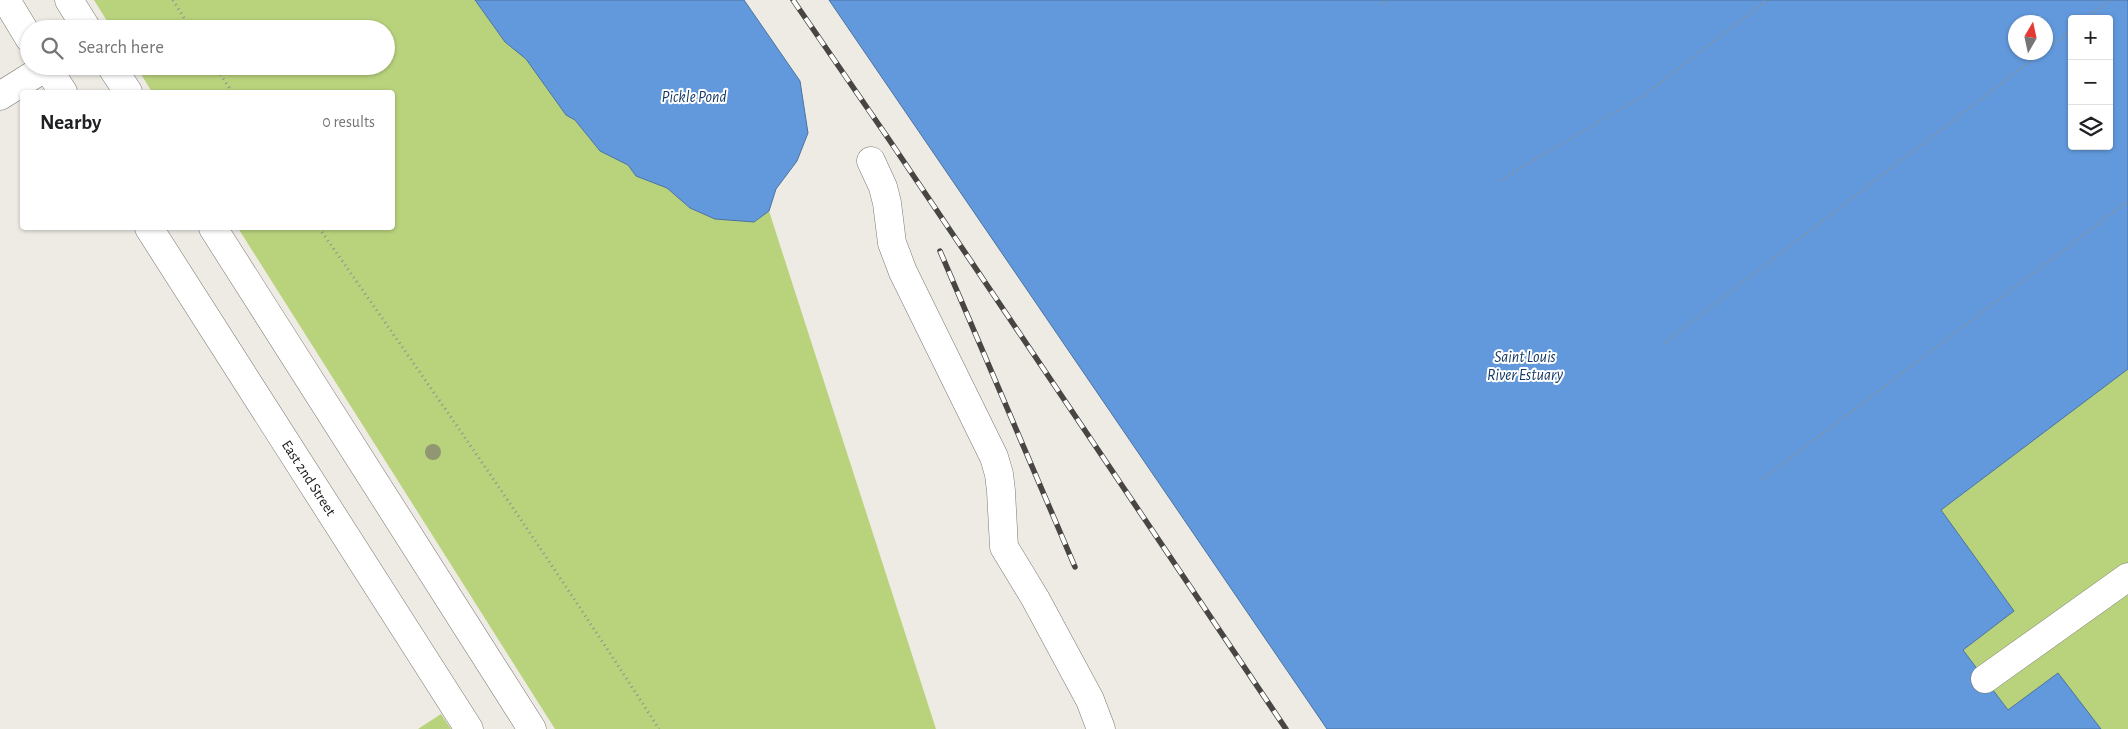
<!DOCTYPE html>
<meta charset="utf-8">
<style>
:root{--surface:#fff;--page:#f2f2f2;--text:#202124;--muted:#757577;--line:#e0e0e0}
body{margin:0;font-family:"Alegreya Sans",sans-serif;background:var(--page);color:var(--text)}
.controls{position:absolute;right:15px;top:15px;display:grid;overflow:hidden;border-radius:5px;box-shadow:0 1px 4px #0004}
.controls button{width:45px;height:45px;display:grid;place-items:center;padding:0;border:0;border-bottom:1px solid var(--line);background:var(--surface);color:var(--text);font:25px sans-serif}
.compass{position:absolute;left:2008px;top:15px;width:45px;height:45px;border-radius:50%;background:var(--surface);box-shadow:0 1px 4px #0004;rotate:9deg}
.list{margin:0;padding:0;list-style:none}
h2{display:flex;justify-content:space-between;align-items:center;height:65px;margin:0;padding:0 20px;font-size:21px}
h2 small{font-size:16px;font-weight:400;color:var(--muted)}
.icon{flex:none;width:28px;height:28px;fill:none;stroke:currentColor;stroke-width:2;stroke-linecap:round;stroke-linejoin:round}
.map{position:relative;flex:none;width:2128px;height:729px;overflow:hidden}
.search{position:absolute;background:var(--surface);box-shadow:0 1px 4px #0004;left:20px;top:20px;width:375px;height:55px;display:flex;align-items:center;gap:12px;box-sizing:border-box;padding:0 18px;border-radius:28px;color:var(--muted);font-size:19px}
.panel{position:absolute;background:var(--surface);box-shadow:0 1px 4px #0004;left:20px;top:90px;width:375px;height:140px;border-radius:5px}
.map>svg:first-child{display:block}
</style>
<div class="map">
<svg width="2128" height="729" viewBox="0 0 2128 729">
<rect width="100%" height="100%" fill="#eeebe4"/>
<g fill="#b9d37d">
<path d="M 94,0 L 475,0 L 505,42 L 526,58 L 566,115 L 575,120 L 600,151 L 628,165 L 636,176 L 667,188 L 690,208 L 754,222 L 769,211 L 936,729 L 555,729 L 238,228 L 392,228 L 392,92 L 152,92 L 136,66 L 386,66 L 386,29 L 112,29 Z"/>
<path d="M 2128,369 L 2128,729 L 2101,729 L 2093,719 L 2008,710 L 1963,650 L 2013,611 L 1941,510 Z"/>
<path d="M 441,714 L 451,729 L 418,729 Z"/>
</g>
<g fill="#6299dc" stroke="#4c72a0" fill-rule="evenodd">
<path d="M 475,0 L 744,0 L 800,81 L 808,133 L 797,161 L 776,189 L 769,211 L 754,222 L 715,219 L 690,208 L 667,188 L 636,176 L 628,165 L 600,151 L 575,120 L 566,115 L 526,59 L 505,42 Z"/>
<path d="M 829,0 L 2128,0 L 2128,369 L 1941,510 L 2014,611 L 1963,650 L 2008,710 L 2058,673 L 2101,729 L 1327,729 ZM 2072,19 L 2109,19 L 2109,146 L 2072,146 ZM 2016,22 L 2046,22 L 2046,52 L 2016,52 Z"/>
</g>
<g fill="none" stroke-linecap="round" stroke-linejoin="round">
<defs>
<g id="minor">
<path d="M 0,96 L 46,67"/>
<path d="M 871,161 L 883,187 L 887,203 L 892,243 L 903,272 L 994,457 L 999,474 L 1001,491 L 1004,547 L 1035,598 L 1090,700 L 1101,729"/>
<path d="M 1985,679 L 2128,577"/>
</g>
<g id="highway">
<path d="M 6,0 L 29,38"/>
<path d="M 69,0 L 87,29"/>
<path d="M 46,66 L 63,92"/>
<path d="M 111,66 L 128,92"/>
<path d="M 149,228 L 469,729"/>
<path d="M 213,228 L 532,729"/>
</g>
</defs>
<use href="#minor" stroke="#7a7771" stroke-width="29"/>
<use href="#highway" stroke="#7a7771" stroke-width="29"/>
<g stroke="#918f8a" stroke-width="3" stroke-dasharray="1 4" stroke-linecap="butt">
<path d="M 173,0 L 191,29"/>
<path d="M 1381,5 L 1388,0"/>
<path d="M 2086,19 L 2110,0"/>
<path d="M 2046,50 L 2072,30"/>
<path d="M 215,66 L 232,92"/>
<path d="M 1500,180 L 1643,96 L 1767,0"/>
<path d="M 319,228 C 435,393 550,559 659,729"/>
<path d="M 1664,343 L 2042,52"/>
<path d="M 1763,479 L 2128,201"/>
</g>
<use href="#minor" stroke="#fff" stroke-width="28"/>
<use href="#highway" stroke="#fff" stroke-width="28"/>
<defs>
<g id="rail">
<path d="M 793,0 L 890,141 L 1286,729"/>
<path d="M 940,251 L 1075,567"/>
</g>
</defs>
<use href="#rail" stroke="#484643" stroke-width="5.5"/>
<use href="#rail" stroke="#fff" stroke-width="4" stroke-dasharray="11" stroke-linecap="butt"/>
</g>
<circle fill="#909772" cx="433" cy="452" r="8"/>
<g text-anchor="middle" stroke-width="4" stroke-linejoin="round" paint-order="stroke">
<g font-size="15" fill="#181614" stroke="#fff">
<text transform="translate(309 478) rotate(57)" y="5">East 2nd Street</text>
</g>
<g font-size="16" font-style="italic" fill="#143a65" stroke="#fff">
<text x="694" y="102">Pickle Pond</text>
<text x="1525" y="362">Saint Louis<tspan x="1525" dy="18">River Estuary</tspan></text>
</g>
</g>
</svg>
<div class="controls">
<button>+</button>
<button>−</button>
<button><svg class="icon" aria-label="layers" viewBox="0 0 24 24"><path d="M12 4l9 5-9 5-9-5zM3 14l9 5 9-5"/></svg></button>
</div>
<svg class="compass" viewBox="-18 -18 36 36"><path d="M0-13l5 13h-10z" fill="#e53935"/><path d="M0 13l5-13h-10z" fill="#757577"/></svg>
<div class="search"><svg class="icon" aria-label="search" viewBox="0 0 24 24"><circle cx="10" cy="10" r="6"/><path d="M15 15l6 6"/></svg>Search here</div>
<section class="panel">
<h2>Nearby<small>0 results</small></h2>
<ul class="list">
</ul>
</section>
</div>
